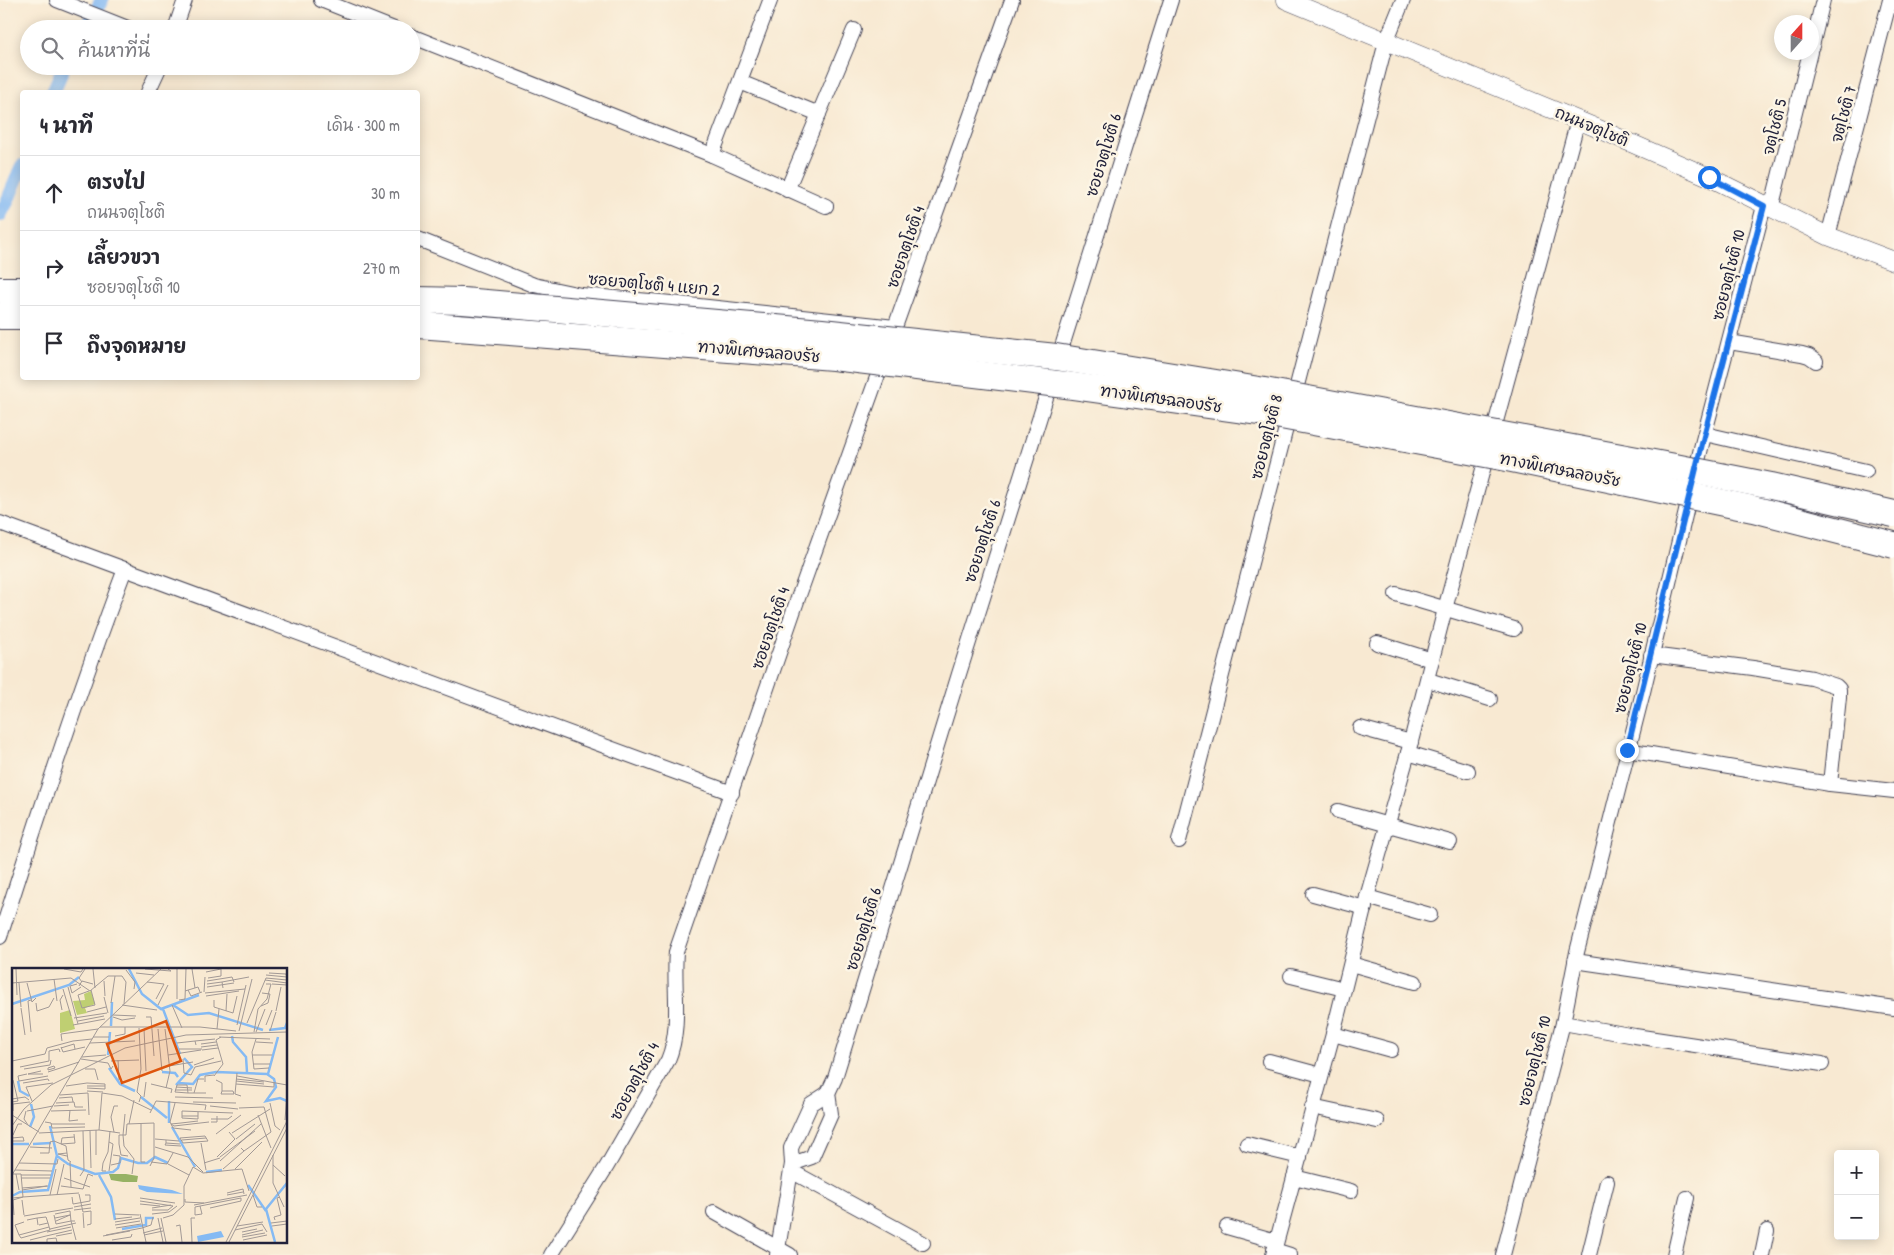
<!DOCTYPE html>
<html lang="th">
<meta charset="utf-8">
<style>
:root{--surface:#fff;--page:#f7f7f7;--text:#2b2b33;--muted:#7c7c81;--line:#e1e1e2}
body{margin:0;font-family:"Patrick Hand","Playpen Sans Thai",sans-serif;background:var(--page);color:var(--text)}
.controls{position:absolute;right:15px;bottom:15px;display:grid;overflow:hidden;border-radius:5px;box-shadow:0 2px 12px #0003}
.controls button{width:45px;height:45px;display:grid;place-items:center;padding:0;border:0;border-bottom:1px solid var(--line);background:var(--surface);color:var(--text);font:25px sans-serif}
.compass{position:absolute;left:1774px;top:15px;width:45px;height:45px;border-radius:50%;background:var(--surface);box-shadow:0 2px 12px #0003;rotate:21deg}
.stop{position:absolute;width:15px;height:15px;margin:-11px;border:4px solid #1a73e8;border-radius:50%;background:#fff}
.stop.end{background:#1a73e8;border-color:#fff;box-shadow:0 1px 5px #0008}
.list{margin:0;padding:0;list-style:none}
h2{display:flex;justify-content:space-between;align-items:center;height:65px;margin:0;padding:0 20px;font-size:21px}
h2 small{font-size:16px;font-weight:400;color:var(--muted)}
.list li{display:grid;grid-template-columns:32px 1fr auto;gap:15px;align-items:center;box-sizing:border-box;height:75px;padding:0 20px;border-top:1px solid var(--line)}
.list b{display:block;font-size:19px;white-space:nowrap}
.list p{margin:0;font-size:16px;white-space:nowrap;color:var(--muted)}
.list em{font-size:16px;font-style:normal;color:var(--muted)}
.icon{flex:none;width:28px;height:28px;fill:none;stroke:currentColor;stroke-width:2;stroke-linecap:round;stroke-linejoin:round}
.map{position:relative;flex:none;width:1894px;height:1255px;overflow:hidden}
.search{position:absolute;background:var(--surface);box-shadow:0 2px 12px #0003;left:20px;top:20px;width:400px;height:55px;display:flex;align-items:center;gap:12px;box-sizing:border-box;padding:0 18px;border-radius:28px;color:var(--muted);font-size:19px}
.panel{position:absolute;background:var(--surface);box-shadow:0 2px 12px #0003;left:20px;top:90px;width:400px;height:290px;border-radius:5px}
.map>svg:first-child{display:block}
</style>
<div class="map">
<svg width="1894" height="1255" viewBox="0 0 1894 1255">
<rect width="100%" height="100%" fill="#fcf5e5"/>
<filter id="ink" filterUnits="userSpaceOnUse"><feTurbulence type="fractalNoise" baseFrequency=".02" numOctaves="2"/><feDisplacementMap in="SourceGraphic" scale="10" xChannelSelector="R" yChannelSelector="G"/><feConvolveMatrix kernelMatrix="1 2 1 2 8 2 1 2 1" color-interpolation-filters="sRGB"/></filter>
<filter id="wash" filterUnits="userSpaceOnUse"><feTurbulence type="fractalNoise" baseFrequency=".0096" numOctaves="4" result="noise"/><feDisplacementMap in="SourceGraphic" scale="20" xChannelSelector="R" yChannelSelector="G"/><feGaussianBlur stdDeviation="1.12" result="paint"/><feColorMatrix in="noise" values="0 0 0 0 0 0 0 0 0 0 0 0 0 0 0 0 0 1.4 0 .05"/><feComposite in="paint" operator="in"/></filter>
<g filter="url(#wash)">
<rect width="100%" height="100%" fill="#f8e9d2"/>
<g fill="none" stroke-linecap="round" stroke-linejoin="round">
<g stroke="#85baf3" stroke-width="14">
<path d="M 85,29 L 102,0"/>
<path d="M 53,92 L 64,66"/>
<path d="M 0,215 L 7,202 L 22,166"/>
</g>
</g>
</g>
<g filter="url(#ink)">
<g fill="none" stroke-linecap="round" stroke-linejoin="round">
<defs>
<g id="minor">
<path d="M 57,0 L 130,29"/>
<path d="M 321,0 L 394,29"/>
<path d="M 175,29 L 185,0"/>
<path d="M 411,36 L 712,155 L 826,206"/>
<path d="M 1812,46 L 1823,0"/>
<path d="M 740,82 L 819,114"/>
<path d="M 148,92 L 160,66"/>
<path d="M 712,155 L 770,1"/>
<path d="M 787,190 L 854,30"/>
<path d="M 1771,209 L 1810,52"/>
<path d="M 1828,236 L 1890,0"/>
<path d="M 418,239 L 534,285 L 581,295 L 661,302 L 895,327"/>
<path d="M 1729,342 L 1802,354 L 1809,356 L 1816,361"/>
<path d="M 1705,434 L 1866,471"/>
<path d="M 0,523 L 732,793"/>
<path d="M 1396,594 L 1514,629"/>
<path d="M 1377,643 L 1432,660"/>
<path d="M 1651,655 L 1753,668 L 1812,678 L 1836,686 L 1839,689 L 1839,697 L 1830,784"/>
<path d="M 1428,680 L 1490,699"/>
<path d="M 1360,728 L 1411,742"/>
<path d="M 1627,750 L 1830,784 L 1894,791"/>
<path d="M 1408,753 L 1468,771"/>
<path d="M 1338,811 L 1450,842"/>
<path d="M 1179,841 L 1386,42 L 1403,0"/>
<path d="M 1313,894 L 1365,908"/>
<path d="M 1367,897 L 1430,915"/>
<path d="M 0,937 C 39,813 79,690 125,569"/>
<path d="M 1575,961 L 1894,1008"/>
<path d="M 1351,964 L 1415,982"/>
<path d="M 1291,976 L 1344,989"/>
<path d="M 1563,1023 L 1635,1036 L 1822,1064"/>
<path d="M 1333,1034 L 1391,1050"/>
<path d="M 1269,1061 L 1321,1075"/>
<path d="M 828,1093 L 835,1078 L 959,674 L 1171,0"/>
<path d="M 1312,1107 L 1377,1121"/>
<path d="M 1247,1144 L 1300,1157"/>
<path d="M 792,1164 L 812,1157 L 831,1114 L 828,1093"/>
<path d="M 791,1171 L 923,1243"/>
<path d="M 1294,1177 L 1351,1191"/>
<path d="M 714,1212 L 790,1255"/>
<path d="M 1227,1227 L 1276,1241"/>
<path d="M 1274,1250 L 1290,1255"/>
<path d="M 551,1255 L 607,1166 L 668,1060 C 682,1027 673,988 676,952 L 797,601 L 1012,0"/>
<path d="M 777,1255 L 792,1164 L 791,1148 L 811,1104 L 828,1093"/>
<path d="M 1273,1255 L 1333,1034 L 1367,897 L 1408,753 L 1445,609 L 1578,120"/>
<path d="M 1503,1255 L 1563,1023 L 1577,952 L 1643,692 L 1702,444 L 1764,206"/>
<path d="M 1589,1255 L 1607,1182"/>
<path d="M 1674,1255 L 1687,1198"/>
<path d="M 1762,1255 L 1767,1231"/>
</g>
<path id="tertiary" d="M 1286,0 L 1592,126 L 1709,177 L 1828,236 L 1894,261"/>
<g id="motorway">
<path d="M 0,290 L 22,290"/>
<path d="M 0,316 L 22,316"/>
</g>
</defs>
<use href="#minor" stroke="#424052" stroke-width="16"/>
<use href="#tertiary" stroke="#424052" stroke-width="19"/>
<use href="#motorway" stroke="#424052" stroke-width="28"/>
<use href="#minor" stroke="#fff" stroke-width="14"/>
<use href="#tertiary" stroke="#fff" stroke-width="18"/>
<use href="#motorway" stroke="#fff" stroke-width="26"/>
<defs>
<g id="motorway-bridge">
<path d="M 418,300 L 463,301 L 822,332 L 1056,357 L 1259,390 L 1675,467 L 1771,486 L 1894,514"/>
<path d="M 418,325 L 833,357 L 1066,385 L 1265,413 L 1507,458 L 1753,509 L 1894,545"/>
</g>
</defs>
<use href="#motorway-bridge" stroke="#424052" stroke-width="28" stroke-linecap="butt"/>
<use href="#motorway-bridge" stroke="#fff" stroke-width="26"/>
</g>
</g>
<g fill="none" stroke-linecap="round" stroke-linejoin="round" filter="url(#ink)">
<path stroke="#1a73e8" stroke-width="6" d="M 1627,750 L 1702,444 L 1764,206 L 1709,177"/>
</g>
<g text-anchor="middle" stroke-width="5" stroke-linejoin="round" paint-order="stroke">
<g font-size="16" fill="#22223b" stroke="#fcf5e5">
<text transform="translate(1843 114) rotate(-75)" y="6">จตุโชติ 7</text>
<text transform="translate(1592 126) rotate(23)" y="6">ถนนจตุโชติ</text>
<text transform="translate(1774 127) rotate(-76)" y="6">จตุโชติ 5</text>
<text transform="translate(1103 155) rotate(-73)" y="6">ซอยจตุโชติ 6</text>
<text transform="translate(905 247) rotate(-71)" y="6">ซอยจตุโชติ 4</text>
<text transform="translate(1728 275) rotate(-76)" y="6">ซอยจตุโชติ 10</text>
<text transform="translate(654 284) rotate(5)" y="6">ซอยจตุโชติ 4 แยก 2</text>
<text transform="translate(759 351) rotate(5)" y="6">ทางพิเศษฉลองรัช</text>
<text transform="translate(1161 398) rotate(8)" y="6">ทางพิเศษฉลองรัช</text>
<text transform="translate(1266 437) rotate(-76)" y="6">ซอยจตุโชติ 8</text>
<text transform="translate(1560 469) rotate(11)" y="6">ทางพิเศษฉลองรัช</text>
<text transform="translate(982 541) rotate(-72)" y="6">ซอยจตุโชติ 6</text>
<text transform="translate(770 628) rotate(-71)" y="6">ซอยจตุโชติ 4</text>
<text transform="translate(1630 668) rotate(-76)" y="6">ซอยจตุโชติ 10</text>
<text transform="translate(863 929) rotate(-73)" y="6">ซอยจตุโชติ 6</text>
<text transform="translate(1534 1061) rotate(-76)" y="6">ซอยจตุโชติ 10</text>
<text transform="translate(634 1081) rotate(-62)" y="6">ซอยจตุโชติ 4</text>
</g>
</g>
<g transform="translate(12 968)">
<rect width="275" height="275" fill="#f8e9d2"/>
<path d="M 79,23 L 83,36 L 73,40 L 75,45 L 65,47 L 61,33 L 73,32 L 72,26 ZM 58,42 L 63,61 L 48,65 L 48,45 Z" fill="#bfcf72"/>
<path d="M 97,206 L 114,206 L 126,208 L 125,214 L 111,214 L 99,212 Z" fill="#97b264"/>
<path d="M 126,217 L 160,222 L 171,226 L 135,224 L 127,221 ZM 209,263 L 212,269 L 186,274 L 185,268 Z" fill="#85baf3"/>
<path fill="none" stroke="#85baf3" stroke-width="2.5" d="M 117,1 L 130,26 L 149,41 L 187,27M 0,36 L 57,17 L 67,9M 161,37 L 176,47 L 197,45 L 251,62M 151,41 L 168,86M 99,58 L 100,34M 257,62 L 273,60 L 275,55M 220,68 L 221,74 L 234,89 L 235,104M 96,87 L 98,64M 97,100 L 108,116 L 123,123M 150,104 L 163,105 L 166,109M 256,106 L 266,69M 6,113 L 8,123 L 17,128M 166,115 L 181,116 L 188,107 L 204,104 L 255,106 L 262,111 L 264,119 L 254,133 L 268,130 L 275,133M 164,117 L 180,99 L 172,90M 129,129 L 155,150M 157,155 L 157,133M 38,158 L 45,188 L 56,196 L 83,206 L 101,204 L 106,200 L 109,190 L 126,195 L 135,195 L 143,189 L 156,195M 18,159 L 22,149 L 19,136M 160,159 L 183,199M 0,176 L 17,176M 21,176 L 39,175M 194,204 L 210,202M 87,207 L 99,229 L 103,252M 236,217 L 254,243M 0,228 L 8,224 L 36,222 L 45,187M 110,261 L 134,257 L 134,250 L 142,250M 263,274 L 254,241 L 275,215"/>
<path fill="none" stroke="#a29996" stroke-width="1" d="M 4,1 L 5,27M 52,1 L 69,4 L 71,1M 81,1 L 83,20M 133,1 L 159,3 L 156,1M 180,1 L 183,20M 114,2 L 123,14 L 122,21M 194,4 L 209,1M 124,5 L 142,7M 257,5 L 274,6 L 275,10M 254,7 L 275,9M 196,10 L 209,8 L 209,1M 254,10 L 275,12M 42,11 L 45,33M 253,12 L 275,15M 92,13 L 93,28M 195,13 L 220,9 L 222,14M 70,14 L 67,10 L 73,1M 135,14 L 152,16 L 144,31M 0,15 L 59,10 L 78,23 L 96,8 L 110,8 L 114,14 L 112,36M 7,15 L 9,39M 15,15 L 20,34 L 24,30M 65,16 L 58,18 L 60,25 L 69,19M 195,16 L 210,14M 260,16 L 275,17M 67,18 L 70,13 L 81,16M 56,19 L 66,56M 195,19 L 222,15M 211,20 L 210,14 L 237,9M 51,21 L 59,48M 176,22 L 179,28 L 190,24M 77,23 L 66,27 L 70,40 L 83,37 L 79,22M 173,23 L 186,19 L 188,24M 192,24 L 193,9M 193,25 L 233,21M 194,28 L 227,23M 92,29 L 96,45M 165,31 L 165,1M 19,32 L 16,33 L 19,64M 167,32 L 173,31 L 174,1M 202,32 L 202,39 L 221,45 L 225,28M 24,35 L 25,43 L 37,39 L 42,30M 99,35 L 103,8M 110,37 L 145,42M 146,37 L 156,17M 160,37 L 170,60M 249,38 L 256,35 L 258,26 L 250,25M 9,40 L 13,67M 50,42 L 48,32 L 51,27M 214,43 L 215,26M 264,43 L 269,19M 75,44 L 94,39M 101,47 L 124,48M 101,49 L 110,52 L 123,50M 134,49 L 139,49 L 142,88M 62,50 L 95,45M 66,53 L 92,48M 235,55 L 254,10M 61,57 L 93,51M 225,57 L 234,17M 254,57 L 260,42M 88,59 L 188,59 L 224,63M 127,60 L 129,101 L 125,124 L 129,128 L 127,134M 132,61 L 134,103M 146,61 L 150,103M 153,61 L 158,103 L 154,120M 205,61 L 207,41M 227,63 L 240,11M 258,63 L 264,44M 242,64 L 246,41 L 255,31 L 259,16 L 254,16M 244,64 L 253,41M 103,68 L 113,66 L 113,59M 81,69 L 97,69M 207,69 L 258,71M 244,71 L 240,84 L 242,101 L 257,100M 50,73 L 49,66 L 86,61M 244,74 L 261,75M 78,75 L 123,73M 165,75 L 183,73M 189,76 L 204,74M 184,77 L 183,73 L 203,71M 49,79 L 51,84 L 73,79M 189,79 L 205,77M 49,80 L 62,76 L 63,81M 167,81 L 190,81M 190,82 L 206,80M 156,87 L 189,82M 240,87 L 260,87M 70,89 L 94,87M 69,91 L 96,95 L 99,101 L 101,98M 171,91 L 172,105 L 179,107 L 183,99 L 209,93M 106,92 L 107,112M 0,93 L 33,86 L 35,80 L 61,73 L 80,71M 99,93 L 127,92M 241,96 L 258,96M 182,97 L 202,90M 42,98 L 43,100 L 36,102 L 36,100 ZM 157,98 L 181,94M 8,99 L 37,93 L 37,83 L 47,81 L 48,84M 12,101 L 38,97 L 39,92M 73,101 L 83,101 L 86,112M 29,103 L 16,106 L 31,106M 36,104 L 67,94M 225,105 L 223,126 L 229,128M 15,106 L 6,108 L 7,113 L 36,108M 202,108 L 211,96 L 204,72 L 209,69M 225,108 L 275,117M 224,111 L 252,114M 204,112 L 210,115 L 210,123 L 209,126 L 222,126 L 221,123 L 210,123M 224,113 L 252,116M 193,114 L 193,108 L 202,107M 11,115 L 36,111 L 37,113M 139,116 L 160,121 L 159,125M 224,116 L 262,119 L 262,114M 54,118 L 75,115M 75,118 L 93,118M 164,119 L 180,120M 75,120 L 93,121 L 93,116 L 75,115M 163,122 L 180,122M 75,123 L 91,124M 76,125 L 77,147M 176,125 L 175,117 L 165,117 L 163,124 L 176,125 L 194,125M 182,125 L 186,111 L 192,111M 48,127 L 76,125M 132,129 L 134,114M 163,129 L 201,130M 47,130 L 60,129 L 61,134M 0,131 L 13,129 L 17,132M 20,133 L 14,119 L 41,115M 0,134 L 6,133 L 1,112M 181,134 L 224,135M 44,135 L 62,134 L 63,139 L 71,139M 163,135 L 158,154 L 161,160 L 179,162M 258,135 L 263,158 L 268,162M 42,138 L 57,137M 198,138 L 226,141M 227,140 L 252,139 L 259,164 L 232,183 L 229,180M 58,142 L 57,153 L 66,152M 1,143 L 1,136 L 18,134M 14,143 L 12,151 L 16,157M 15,143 L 41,138M 39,143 L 74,142M 186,144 L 186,151 L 170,150 L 170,143 L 221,145M 138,145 L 144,133 L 194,137 L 193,142M 0,147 L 27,164M 246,147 L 259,180M 170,148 L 186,148M 205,148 L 205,151 L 216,151 L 220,148M 199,151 L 205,151 L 205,154 L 199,154M 273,152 L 275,125M 33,154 L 39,155 L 40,160 L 73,159M 169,155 L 159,156 L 162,158 L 197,154M 169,155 L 186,153M 39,156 L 73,156M 117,156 L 122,132M 129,156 L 129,194 L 133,194M 0,158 L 12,141 L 39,117 L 113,80 L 174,67 L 275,64M 84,162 L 84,187M 87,162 L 90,125 L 110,128 L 139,142M 78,163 L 79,200M 102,164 L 99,149 L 102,138 L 106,138M 27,165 L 87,162 L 108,165M 220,165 L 258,141M 204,166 L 229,147M 1,167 L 6,156 L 10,156M 111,167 L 112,178 L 122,191 L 120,206M 111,167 L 113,146M 193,168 L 196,173 L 171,175 L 168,170 ZM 62,169 L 50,170 L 49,176 L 63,175 L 62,166M 143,171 L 167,173M 224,171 L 243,156M 154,172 L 154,175 L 168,176M 170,172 L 194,170M 0,173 L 12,173 L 11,169 L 0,170M 154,175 L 153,177 L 169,178M 189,175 L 194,202M 18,179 L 40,180M 143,179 L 176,189 L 191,204M 28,185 L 37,185 L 38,174 L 42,173 L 54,178 L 56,192 L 59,194M 55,185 L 46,186 L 55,188M 261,187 L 261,215 L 272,239M 116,188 L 109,187 L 107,176 L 107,167 L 114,167 L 115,156 L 142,155 L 142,190 L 138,198M 205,189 L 223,171 L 217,164M 208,189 L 243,163M 208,193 L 249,156M 58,194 L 59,219M 139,194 L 155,196 L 161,185M 7,195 L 45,196 L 46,191M 192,195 L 208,190M 156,196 L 177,207M 99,197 L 108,195 L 108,188 L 101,187M 261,197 L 273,208M 211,201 L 232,183M 223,201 L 250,174M 3,202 L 40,203M 94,203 L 90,203 L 91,195 L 96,184 L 98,163M 97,203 L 101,176 L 97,174M 1,206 L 9,206 L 11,229M 4,206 L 7,222M 0,207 L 86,61 L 149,1M 9,207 L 39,207M 68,208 L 72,202 L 71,163M 9,210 L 38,210M 52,210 L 78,219M 49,218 L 71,221 L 76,206 L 81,208M 10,220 L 36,218M 10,222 L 35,218M 215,225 L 231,221 L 232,226M 67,226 L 71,244M 38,227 L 44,201M 45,227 L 52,196M 215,227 L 231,224M 241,227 L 245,239 L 250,239M 11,229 L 67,225M 60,229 L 61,236 L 78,233 L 78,227 L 73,227M 1,230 L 11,229 L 1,232M 128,230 L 163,235M 173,231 L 173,234 L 192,235M 1,232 L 2,247M 10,232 L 12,247M 128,233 L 161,238 L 156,242 L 140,242M 128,236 L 148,238M 182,237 L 235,227M 188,238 L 190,246 L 183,247 L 183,239 L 229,230 L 229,233M 62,239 L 79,236M 140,240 L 159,237M 198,240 L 229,233M 62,242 L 79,240M 71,244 L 79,243 L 79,256 L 75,257M 71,245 L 72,260M 103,246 L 127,247M 128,246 L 134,274M 140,246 L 157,244 L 165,238M 42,247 L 44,256 L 59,253 L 58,243 L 43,246M 12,248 L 61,240M 25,250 L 34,249 L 36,255 L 27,257M 43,250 L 58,247 L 44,253M 146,250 L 151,274M 149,250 L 154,274M 151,250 L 161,247 L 172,237 L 172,218 L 181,199 L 191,205 L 230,201 L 237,223M 103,251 L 120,249M 15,252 L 25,250 L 26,257M 263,252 L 262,249 L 269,247 L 265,230 L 268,229M 63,253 L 59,253 L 64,272M 12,254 L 3,257 L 7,267 L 37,259M 103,254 L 128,250M 259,255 L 275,253M 103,257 L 128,253M 164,258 L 168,257 L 170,274M 225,258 L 251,254M 260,258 L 275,256M 104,260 L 129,256M 130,260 L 139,257 L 141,249M 38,261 L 64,255M 223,262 L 250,256 L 255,264M 35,264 L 59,259M 230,264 L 245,261M 131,265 L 150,260M 7,267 L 9,270 L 38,262 L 36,255M 94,267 L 130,260M 132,267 L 151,263M 230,267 L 251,262M 34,268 L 60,262M 44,268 L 60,265M 91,268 L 118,263M 230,269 L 253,265M 18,272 L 34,268M 100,272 L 119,269 L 120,266M 231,272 L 255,267M 35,274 L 35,271 L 44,270 L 45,274M 180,274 L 179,250 L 183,250M 214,274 L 275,153M 217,274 L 275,160"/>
<path fill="#de560e" fill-opacity="0.15" stroke="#de560e" stroke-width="2.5" d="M 154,53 L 169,93 L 110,115 L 95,76 Z"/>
<rect width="275" height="275" fill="none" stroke="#22223b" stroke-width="2.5"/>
</g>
</svg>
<div class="controls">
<button>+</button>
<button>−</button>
</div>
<svg class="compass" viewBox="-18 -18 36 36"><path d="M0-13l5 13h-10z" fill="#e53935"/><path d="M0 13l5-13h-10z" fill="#7c7c81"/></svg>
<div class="stop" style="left:1709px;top:177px"></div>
<div class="stop end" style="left:1627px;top:750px"></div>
<div class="search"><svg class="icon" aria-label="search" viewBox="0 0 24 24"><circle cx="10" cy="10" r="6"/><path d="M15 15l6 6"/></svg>ค้นหาที่นี่</div>
<section class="panel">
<h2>4 นาที<small>เดิน · 300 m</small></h2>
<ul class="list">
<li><svg class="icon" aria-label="ahead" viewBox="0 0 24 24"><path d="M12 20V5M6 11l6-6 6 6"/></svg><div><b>ตรงไป</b><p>ถนนจตุโชติ</p></div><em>30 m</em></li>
<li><svg class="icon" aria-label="right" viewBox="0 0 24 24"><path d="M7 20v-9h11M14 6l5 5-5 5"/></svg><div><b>เลี้ยวขวา</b><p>ซอยจตุโชติ 10</p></div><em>270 m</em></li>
<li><svg class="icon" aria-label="arrive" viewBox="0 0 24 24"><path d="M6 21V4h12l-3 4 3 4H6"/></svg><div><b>ถึงจุดหมาย</b></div></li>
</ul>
</section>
</div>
